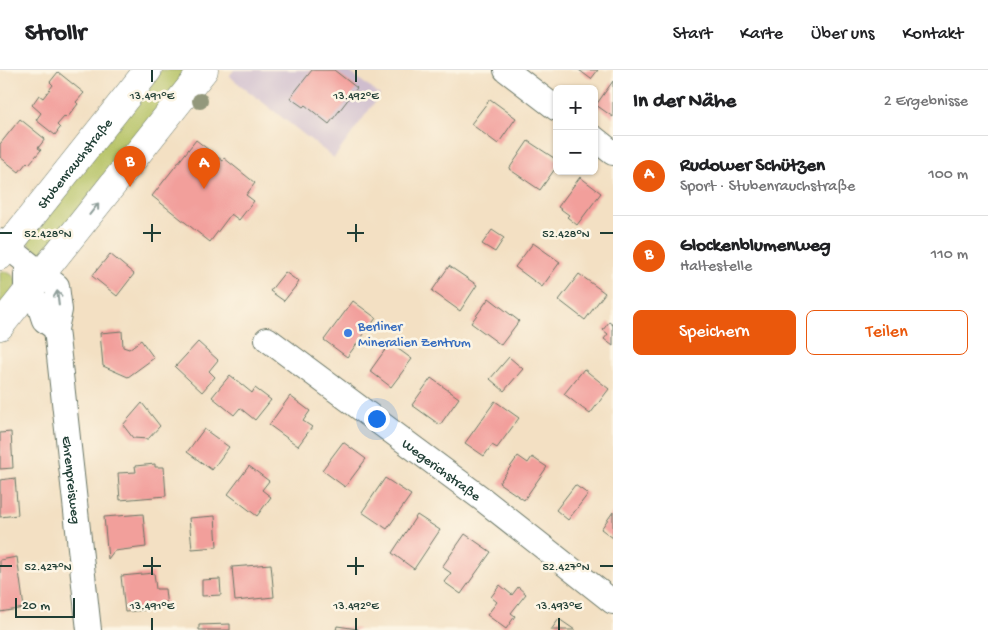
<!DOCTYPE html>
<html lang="de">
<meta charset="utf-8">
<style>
:root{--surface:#fff;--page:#f2f2f2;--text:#202124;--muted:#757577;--line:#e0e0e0;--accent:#ea580c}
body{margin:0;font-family:"Gochi Hand",sans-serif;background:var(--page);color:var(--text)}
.controls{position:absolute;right:15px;top:15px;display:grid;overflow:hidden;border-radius:8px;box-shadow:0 1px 4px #0004}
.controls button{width:45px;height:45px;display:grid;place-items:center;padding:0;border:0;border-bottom:1px solid var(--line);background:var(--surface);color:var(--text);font:25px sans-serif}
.scale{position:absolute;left:15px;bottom:12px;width:60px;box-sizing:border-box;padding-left:5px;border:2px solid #1f3d34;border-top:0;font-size:14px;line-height:18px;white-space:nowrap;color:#1f3d34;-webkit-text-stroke:4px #fcf5e5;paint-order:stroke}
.you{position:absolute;left:376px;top:348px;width:18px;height:18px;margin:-12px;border:4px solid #fff;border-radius:50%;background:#1a73e8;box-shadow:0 0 0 8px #1a73e833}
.badge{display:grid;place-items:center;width:32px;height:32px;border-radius:50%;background:var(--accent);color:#fff;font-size:16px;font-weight:700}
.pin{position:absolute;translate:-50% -41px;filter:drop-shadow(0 1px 2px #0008)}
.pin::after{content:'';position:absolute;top:26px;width:18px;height:15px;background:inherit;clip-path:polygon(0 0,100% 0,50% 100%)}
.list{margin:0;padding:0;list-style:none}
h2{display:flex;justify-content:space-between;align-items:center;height:65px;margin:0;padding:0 20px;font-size:21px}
h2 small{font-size:16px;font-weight:400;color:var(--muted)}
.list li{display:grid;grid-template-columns:32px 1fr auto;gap:15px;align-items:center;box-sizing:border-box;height:80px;padding:0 20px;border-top:1px solid var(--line)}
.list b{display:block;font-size:19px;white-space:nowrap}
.list p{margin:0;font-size:16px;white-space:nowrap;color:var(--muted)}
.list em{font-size:16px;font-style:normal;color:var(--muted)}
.actions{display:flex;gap:10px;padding:15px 20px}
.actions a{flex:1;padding:11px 0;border:1px solid var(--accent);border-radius:8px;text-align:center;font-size:18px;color:var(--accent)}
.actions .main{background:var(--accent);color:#fff}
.map{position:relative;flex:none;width:613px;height:560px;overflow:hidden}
header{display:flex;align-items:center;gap:30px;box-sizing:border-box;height:70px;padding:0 25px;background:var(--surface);border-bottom:1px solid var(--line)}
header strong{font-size:24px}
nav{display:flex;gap:28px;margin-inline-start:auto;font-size:18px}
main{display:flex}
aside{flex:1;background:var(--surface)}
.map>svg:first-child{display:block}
</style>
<header>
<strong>Strollr</strong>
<nav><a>Start</a><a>Karte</a><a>Über uns</a><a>Kontakt</a></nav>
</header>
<main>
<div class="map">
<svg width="613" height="560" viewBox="0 0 613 560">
<rect width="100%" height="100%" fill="#fcf5e5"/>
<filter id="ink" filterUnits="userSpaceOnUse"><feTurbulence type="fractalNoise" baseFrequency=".02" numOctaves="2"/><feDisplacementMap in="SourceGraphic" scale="10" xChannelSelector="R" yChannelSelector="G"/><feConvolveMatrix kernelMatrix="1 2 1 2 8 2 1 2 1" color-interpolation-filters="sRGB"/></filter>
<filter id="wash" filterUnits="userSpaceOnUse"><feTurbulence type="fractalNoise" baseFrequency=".0096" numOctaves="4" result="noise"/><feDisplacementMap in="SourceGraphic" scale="20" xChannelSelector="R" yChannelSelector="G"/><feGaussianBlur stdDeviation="1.12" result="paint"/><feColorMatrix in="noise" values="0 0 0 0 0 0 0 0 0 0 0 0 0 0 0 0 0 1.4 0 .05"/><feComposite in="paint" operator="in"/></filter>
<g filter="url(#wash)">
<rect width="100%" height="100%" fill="#f3e0c3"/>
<path fill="#cfbdce" d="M 234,0 L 347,0 L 380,25 L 334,88 L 229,6 Z"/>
<g fill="#b5c265" stroke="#6a804c">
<path d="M 161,0 L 192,0 L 42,184 C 36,182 30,177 27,171 Z"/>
<path d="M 3,201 C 10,202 15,207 18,213 L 0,240 L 0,202 Z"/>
</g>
<g id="blocks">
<g fill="#f29f9b">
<path d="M 312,0 L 334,0 L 357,18 L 329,54 L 305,35 L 303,37 L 290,28 Z"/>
<path d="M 579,0 L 598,0 L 591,9 Z"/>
<path d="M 58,2 L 84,23 L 76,32 L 78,34 L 67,48 L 65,46 L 57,55 L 60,58 L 55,65 L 36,50 L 41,43 L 32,35 L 39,25 L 43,28 L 53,15 L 50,12 Z"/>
<path d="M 613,11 L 613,47 L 596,35 Z"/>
<path d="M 490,29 L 516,48 L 498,74 L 471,54 Z"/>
<path d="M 20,49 L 45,69 L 38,78 L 41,80 L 29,94 L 27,92 L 19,102 L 0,87 L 0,74 Z"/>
<path d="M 196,70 L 223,91 L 224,88 L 255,113 L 246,125 L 254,131 L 239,150 L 231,144 L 210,172 L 152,126 Z"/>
<path d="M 528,71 L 557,90 L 557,96 L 540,120 L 509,99 Z"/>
<path d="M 580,107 L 601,123 L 577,155 L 567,147 L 569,145 L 558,137 Z"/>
<path d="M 492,160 L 504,168 L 495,182 L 482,174 Z"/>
<path d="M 533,173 L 560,192 L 542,217 L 515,197 Z"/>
<path d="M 110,184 L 134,204 L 117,226 L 92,206 Z"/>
<path d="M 449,196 L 477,215 L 460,241 L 432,221 Z"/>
<path d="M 285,202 L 299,212 L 284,231 L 270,221 Z"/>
<path d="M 579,204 L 605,223 L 585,250 L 559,230 Z"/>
<path d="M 489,228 L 519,251 L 501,275 L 471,253 Z"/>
<path d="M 353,231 L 376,248 L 347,287 L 324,270 Z"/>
<path d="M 609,252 L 613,255 L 613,276 L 604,269 L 608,264 L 603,260 Z"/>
<path d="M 122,261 L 123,277 L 129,279 L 141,270 L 154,288 L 128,307 L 103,296 L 100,263 Z"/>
<path d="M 198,272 L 218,290 L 209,301 L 215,307 L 202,322 L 175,297 Z"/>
<path d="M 390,273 L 412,289 L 391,317 L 370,301 Z"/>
<path d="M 509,287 L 523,299 L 504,321 L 490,309 Z"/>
<path d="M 584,299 L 609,319 L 590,344 L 564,324 Z"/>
<path d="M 230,305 L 252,323 L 255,318 L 271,330 L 255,350 L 240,338 L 234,345 L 212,327 Z"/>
<path d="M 431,308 L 459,328 L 440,355 L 412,335 Z"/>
<path d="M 290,326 L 310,341 L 303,351 L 312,357 L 298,376 L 269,355 Z"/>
<path d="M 495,331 L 519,348 L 497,378 L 492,375 L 484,386 L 465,373 Z"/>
<path d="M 142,333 L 160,356 L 148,369 L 133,368 L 123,355 Z"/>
<path d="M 204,359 L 229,377 L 212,400 L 187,382 Z"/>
<path d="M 11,362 L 13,398 L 0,399 L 0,363 Z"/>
<path d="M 343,372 L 366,389 L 345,417 L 322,400 Z"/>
<path d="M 518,386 L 528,393 L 532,387 L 547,397 L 524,430 L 499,413 Z"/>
<path d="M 155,394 L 155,397 L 164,397 L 166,426 L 120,430 L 118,403 L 136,402 L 135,396 Z"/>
<path d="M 249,396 L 269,411 L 262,420 L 271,427 L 257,446 L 228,424 Z"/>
<path d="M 15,408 L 18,445 L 0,447 L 0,410 Z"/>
<path d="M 385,408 L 411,425 L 387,459 L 362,442 Z"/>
<path d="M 575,415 L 588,424 L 568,450 L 556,440 Z"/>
<path d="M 613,442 L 613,468 L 601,459 Z"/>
<path d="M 143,444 L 146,477 L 114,481 L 108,489 L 104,447 Z"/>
<path d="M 417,445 L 440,460 L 414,499 L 392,483 Z"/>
<path d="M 215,446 L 217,477 L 192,479 L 189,448 Z"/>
<path d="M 465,464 L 491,482 L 461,524 L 444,512 L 451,503 L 442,497 Z"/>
<path d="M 17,487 L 24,538 L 0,542 L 0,490 Z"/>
<path d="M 271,494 L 274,527 L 235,531 L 232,497 Z"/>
<path d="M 154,503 L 156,519 L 165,519 L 167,538 L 125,542 L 121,506 Z"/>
<path d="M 220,509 L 221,525 L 202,526 L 202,510 Z"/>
<path d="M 500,515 L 512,525 L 518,517 L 526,524 L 511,543 L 515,546 L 506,559 L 487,545 L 497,532 L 491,527 Z"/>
<path d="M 559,549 L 575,560 L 551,560 Z"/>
<path d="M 230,554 L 230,560 L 199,560 L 199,555 Z"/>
<path d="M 337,556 L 358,559 L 358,560 L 336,560 Z"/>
</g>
</g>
</g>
<g filter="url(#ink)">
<use href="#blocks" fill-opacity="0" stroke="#697666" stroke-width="1"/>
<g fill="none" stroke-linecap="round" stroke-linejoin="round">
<defs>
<g id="street">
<path d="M 506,0 L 557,39"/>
<path d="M 594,68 L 613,83"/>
<path id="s1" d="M 0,171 L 57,216 L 60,240 L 56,259 L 89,560"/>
<path d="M 26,205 L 26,223 L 38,232 L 44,250 L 56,259"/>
<path id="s2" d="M 267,269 L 481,428 L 613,532"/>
</g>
<g id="secondary">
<path id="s3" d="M 0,186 L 148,0"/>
<path d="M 0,256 L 204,0"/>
</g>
</defs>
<use href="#street" stroke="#697666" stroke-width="26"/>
<use href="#secondary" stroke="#697666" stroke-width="29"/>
<use href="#street" stroke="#fff" stroke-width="24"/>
<use href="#secondary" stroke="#fff" stroke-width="28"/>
</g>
<circle fill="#93987b" cx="200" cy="31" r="8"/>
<defs><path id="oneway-shaft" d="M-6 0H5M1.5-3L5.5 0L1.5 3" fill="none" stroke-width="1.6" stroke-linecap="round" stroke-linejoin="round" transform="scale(1.25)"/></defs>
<g stroke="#8f9e9a">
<use href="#oneway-shaft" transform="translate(94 139) rotate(-52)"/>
<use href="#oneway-shaft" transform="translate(58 228) rotate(-97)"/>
</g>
</g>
<path fill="none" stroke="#1f3d34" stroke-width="2" d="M 152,0 L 152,12M 356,0 L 356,12M 152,154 L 152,172M 356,154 L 356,172M 0,163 L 12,163M 143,163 L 161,163M 347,163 L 364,163M 600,163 L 613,163M 152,487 L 152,505M 356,487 L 356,505M 0,496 L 12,496M 143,496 L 161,496M 347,496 L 364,496M 600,496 L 613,496M 152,548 L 152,560M 356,548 L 356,560M 559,548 L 559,560"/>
<circle fill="#3f7fe0" stroke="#fcf5e5" stroke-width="2" cx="348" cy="263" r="5"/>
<g text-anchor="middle" stroke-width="5" stroke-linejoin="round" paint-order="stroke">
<g font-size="14" fill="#1f3d34" stroke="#fcf5e5">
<text dy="5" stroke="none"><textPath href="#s3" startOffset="119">Stubenrauchstraße</textPath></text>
<text dy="5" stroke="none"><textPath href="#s2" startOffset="218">Wegerichstraße</textPath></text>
<text dy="5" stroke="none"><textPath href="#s1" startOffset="268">Ehrenpreisweg</textPath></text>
</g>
<g font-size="14" fill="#366cbe" stroke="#fcf5e5" text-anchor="start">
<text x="358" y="260">Berliner<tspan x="358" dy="16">Mineralien Zentrum</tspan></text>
</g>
</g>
<g font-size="12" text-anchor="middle" fill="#1f3d34" stroke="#fcf5e5" stroke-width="5" stroke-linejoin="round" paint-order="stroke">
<text x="152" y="29">13.491°E</text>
<text x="356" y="29">13.492°E</text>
<text x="48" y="167">52.428°N</text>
<text x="566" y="167">52.428°N</text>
<text x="48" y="500">52.427°N</text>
<text x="566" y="500">52.427°N</text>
<text x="152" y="539">13.491°E</text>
<text x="356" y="539">13.492°E</text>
<text x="559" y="539">13.493°E</text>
</g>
</svg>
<div class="controls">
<button>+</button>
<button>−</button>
</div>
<div class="scale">20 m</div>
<div class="you"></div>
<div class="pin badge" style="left:204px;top:119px">A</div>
<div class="pin badge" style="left:130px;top:117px">B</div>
</div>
<aside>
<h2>In der Nähe<small>2 Ergebnisse</small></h2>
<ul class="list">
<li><span class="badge">A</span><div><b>Rudower Schützen</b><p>Sport · Stubenrauchstraße</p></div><em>100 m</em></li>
<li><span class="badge">B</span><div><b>Glockenblumenweg</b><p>Haltestelle</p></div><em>110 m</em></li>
</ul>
<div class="actions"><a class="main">Speichern</a><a>Teilen</a></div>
</aside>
</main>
